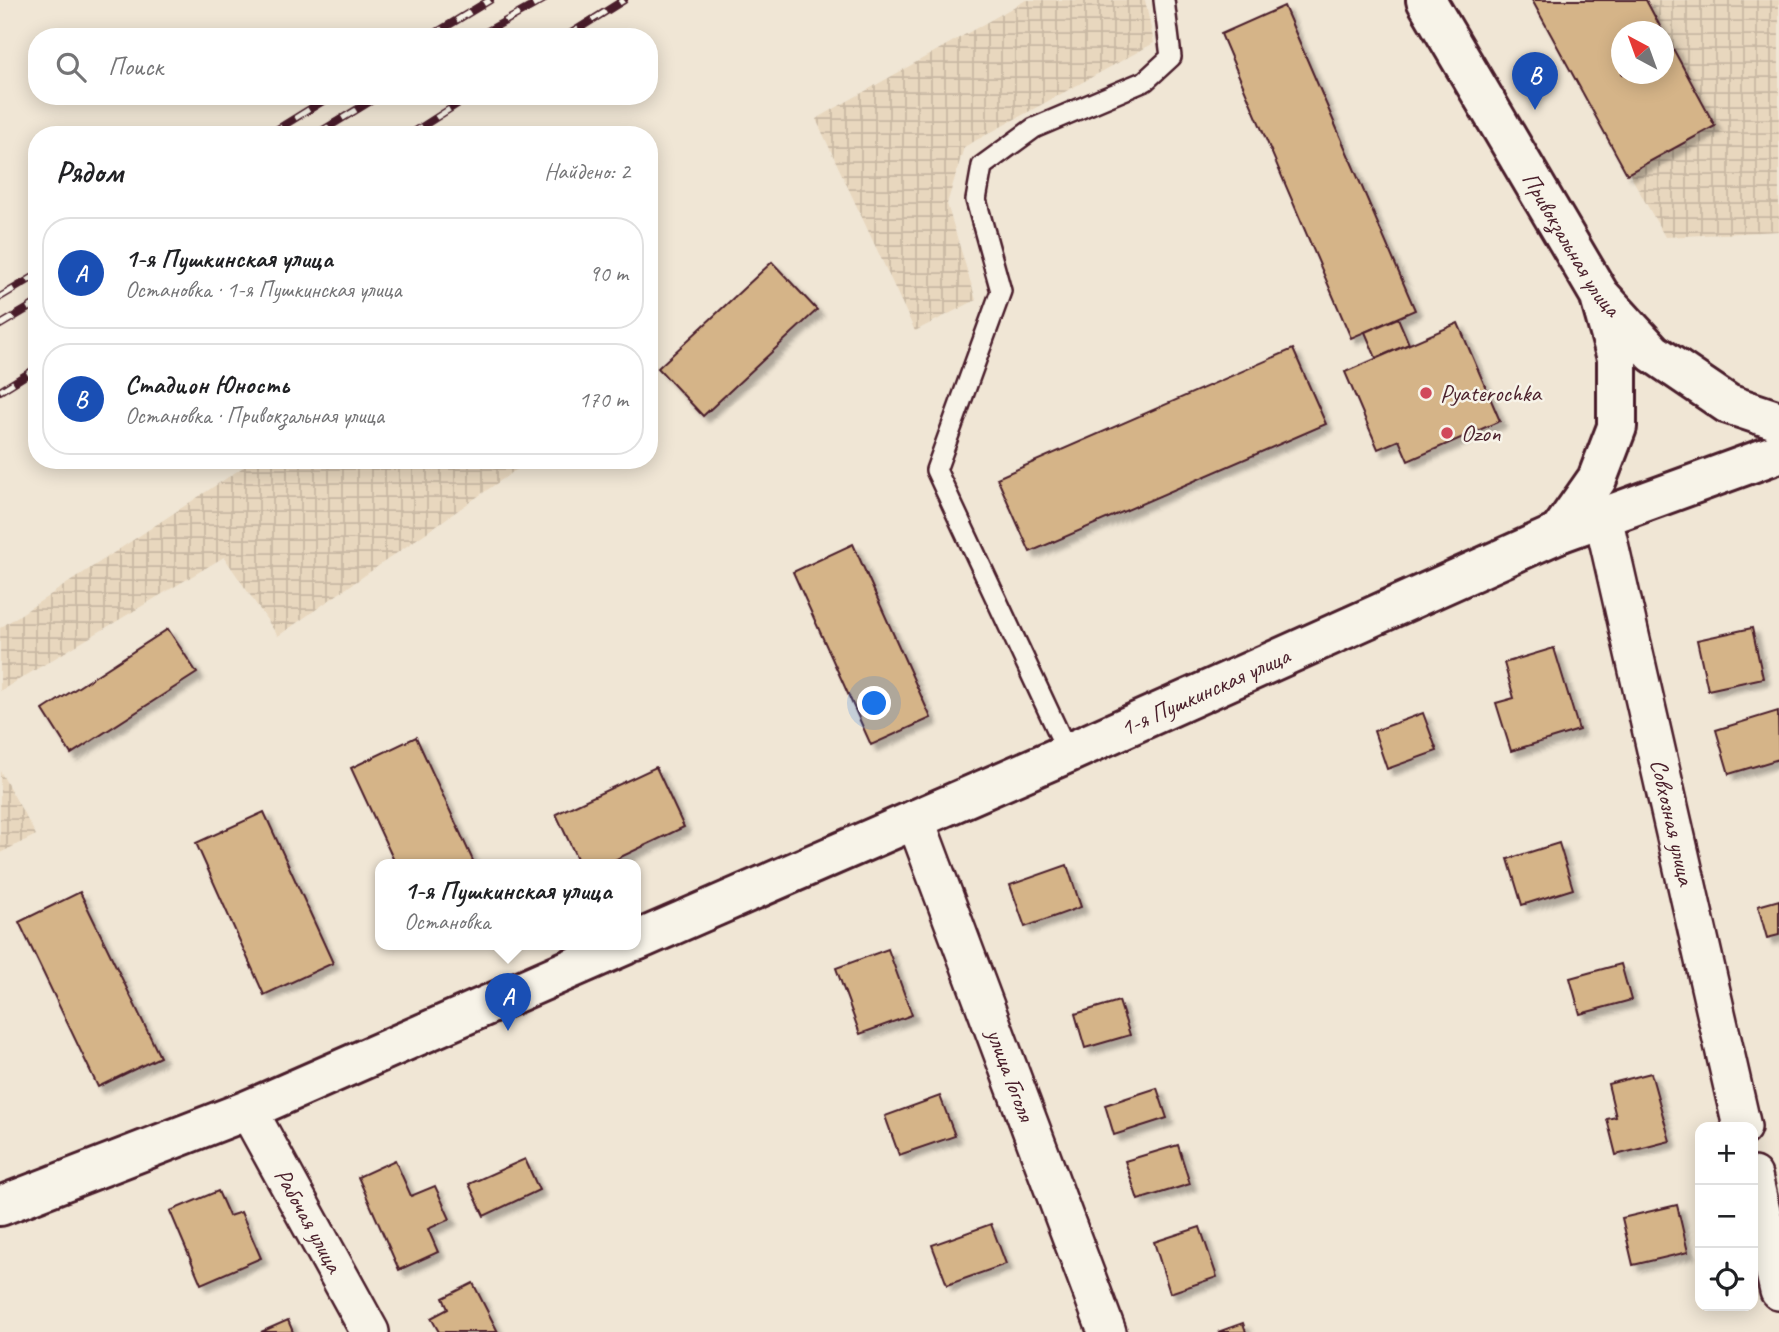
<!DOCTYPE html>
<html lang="ru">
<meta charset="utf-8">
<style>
:root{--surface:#fff;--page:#f6f6f6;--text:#202124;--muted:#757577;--line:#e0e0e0;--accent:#ea580c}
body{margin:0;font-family:Caveat,sans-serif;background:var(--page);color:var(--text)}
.controls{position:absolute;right:21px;bottom:21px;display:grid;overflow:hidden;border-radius:14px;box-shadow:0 4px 18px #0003}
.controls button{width:63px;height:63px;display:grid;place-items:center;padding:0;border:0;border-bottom:2px solid var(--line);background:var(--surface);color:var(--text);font:35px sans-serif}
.compass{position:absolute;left:1611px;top:21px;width:63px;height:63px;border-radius:50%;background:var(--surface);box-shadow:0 4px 18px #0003;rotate:319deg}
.you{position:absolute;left:875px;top:704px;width:24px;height:24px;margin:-18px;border:5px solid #fff;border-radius:50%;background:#1a73e8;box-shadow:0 0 0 10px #1a73e833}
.badge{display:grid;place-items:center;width:46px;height:46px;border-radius:50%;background:var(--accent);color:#fff;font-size:23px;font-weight:700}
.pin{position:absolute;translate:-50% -58px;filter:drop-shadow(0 2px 4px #0008)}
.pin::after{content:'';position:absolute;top:37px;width:24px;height:21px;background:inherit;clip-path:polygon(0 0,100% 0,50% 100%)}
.popup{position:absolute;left:375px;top:859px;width:266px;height:91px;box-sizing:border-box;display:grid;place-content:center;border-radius:14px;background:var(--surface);filter:drop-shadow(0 2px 5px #0005);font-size:23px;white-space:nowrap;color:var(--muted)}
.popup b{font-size:26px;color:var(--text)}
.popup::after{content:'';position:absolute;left:50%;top:100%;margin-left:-14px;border:14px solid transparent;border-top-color:var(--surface)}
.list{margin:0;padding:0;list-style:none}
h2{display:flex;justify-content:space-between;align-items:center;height:91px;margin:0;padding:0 28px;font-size:30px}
h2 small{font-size:23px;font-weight:400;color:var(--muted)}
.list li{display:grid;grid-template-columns:46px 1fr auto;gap:21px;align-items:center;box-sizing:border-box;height:112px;margin:0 14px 14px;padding:0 14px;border:2px solid var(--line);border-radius:28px}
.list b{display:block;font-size:26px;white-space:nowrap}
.list p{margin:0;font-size:23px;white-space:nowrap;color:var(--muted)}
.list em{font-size:23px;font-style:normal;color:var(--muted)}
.icon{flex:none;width:38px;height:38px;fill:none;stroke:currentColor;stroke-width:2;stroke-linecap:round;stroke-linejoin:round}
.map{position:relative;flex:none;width:1779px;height:1332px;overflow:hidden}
.search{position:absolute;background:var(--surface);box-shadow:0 4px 18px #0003;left:28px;top:28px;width:630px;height:77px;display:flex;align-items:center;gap:18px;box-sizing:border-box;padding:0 24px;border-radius:28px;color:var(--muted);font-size:26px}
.panel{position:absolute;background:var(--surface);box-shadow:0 4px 18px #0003;left:28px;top:126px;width:630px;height:343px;border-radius:28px}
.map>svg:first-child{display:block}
</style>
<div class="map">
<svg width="1779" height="1332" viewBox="0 0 1779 1332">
<defs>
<pattern id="industrial-grid" width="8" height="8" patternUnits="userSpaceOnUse" patternTransform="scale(1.75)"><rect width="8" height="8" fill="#e8d7be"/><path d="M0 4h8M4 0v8" fill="none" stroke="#c8b8a3"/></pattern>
<filter id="shadow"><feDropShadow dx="6" dy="6" stdDeviation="2" flood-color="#0004"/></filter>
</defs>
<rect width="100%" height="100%" fill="#f0e6d5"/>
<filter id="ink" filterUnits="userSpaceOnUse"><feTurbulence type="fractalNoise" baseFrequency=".0143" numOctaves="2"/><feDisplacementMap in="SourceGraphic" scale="14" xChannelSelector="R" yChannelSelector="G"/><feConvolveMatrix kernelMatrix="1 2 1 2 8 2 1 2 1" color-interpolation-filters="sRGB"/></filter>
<g filter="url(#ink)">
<g fill="url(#industrial-grid)" fill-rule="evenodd">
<path d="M 1026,0 L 1145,0 L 1154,43 L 964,147 L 947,204 L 976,300 L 915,331 L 816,119 Z"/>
<path d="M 1532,0 L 1779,0 L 1779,231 L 1665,237 ZM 1622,32 L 1664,32 L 1664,74 L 1622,74 Z"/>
<path d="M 254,460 L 530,460 L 278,636 L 224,557 L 0,691 L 0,628 Z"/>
<path d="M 0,771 L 36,835 L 0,853 Z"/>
</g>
<g fill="#d5b488" stroke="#4a1f2b" stroke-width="2" filter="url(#shadow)">
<path d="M 1532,0 L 1646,0 L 1663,32 L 1622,32 L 1622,74 L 1664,74 L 1664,32 L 1715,126 L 1627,174 Z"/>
<path d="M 1284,6 L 1415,310 L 1351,338 L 1221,34 Z"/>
<path d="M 772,262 L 817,310 L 703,416 L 658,368 Z"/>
<path d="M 1398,318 L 1409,344 L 1376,358 L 1365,332 Z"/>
<path d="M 1458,323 L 1500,421 L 1408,461 L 1399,440 L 1378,449 L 1345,372 Z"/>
<path d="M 1293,349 L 1326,424 L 1030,552 L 997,478 Z"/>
<path d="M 853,544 L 931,718 L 871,745 L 793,572 Z"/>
<path d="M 1752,628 L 1763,678 L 1708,690 L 1697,640 Z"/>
<path d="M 168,629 L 197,673 L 71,754 L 43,710 Z"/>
<path d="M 1554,648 L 1579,730 L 1511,751 L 1496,703 L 1514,698 L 1504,663 Z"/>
<path d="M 1778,711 L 1779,759 L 1729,774 L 1716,730 Z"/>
<path d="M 1423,713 L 1437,751 L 1387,769 L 1374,731 Z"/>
<path d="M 416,737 L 475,865 L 396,865 L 351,768 Z"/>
<path d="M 656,767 L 684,827 L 604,865 L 580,865 L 556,814 Z"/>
<path d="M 264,812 L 333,963 L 264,995 L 196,843 Z"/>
<path d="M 1559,843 L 1573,889 L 1522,905 L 1508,859 Z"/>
<path d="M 1067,865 L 1081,907 L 1025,927 L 1010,885 Z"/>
<path d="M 80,892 L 160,1057 L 98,1087 L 19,922 Z"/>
<path d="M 1779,900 L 1779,935 L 1767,938 L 1758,906 Z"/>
<path d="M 888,949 L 912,1015 L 860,1034 L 836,968 Z"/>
<path d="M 1621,964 L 1631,1000 L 1580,1014 L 1570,978 Z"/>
<path d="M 1119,1001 L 1130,1035 L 1085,1048 L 1075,1014 Z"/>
<path d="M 1651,1073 L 1670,1141 L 1616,1155 L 1607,1119 L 1616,1117 L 1608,1084 Z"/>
<path d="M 1157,1088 L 1167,1118 L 1114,1135 L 1105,1105 Z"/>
<path d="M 940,1096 L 955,1136 L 899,1155 L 885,1116 Z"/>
<path d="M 1178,1145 L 1190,1184 L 1138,1200 L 1125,1161 Z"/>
<path d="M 525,1159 L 539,1190 L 484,1216 L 469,1184 Z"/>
<path d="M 395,1160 L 411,1196 L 435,1186 L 450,1219 L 428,1229 L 438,1252 L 399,1270 L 358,1177 Z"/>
<path d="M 218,1191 L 229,1216 L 241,1212 L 261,1258 L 201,1284 L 170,1211 Z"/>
<path d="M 1677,1205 L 1688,1252 L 1633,1265 L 1622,1218 Z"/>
<path d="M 991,1224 L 1006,1264 L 947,1285 L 932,1245 Z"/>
<path d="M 1200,1227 L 1217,1277 L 1170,1293 L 1154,1242 Z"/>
<path d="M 473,1283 L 498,1332 L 439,1332 L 431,1318 L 448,1309 L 443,1298 Z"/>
<path d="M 288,1320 L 293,1332 L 261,1332 Z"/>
<path d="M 1243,1323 L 1246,1332 L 1218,1332 Z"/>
</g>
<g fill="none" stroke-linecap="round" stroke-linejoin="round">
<defs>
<path id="lane" d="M 1068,753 L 936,470 L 1001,291 L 976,200 L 982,166 L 1034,128 L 1145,81 L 1171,57 L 1164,0"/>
<g id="street">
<path id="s1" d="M 1603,517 L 1742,1127"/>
<path id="s2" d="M 915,819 L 1107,1332"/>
<path id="s3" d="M 248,1110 L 370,1332"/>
<path d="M 1753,1176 L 1779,1291"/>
</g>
<g id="secondary">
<path id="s4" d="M 1426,0 L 1599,294 L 1653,353 L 1728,404 L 1779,421"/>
<path d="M 1559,533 L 1597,479 L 1617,427 L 1617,358 L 1601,301"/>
<path id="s5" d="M 636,941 L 1068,753 L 1559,533 L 1779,453"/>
<path d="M 0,1206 L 248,1110 L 625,945"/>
</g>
</defs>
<use href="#lane" stroke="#4a1f2b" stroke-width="24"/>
<use href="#street" stroke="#4a1f2b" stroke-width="42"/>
<use href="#secondary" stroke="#4a1f2b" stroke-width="44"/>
<use href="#lane" stroke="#f7f3e8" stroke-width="19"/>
<use href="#street" stroke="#f7f3e8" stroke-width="37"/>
<use href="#secondary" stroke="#f7f3e8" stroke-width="38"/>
<defs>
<g id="rail">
<path d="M 429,37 L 490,0"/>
<path d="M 477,37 L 543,0"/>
<path d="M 565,37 L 624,0"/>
<path d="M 268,135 L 331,96"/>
<path d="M 315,135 L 379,96"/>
<path d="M 409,135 L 470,96"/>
<path d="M 0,297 L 37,275"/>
<path d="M 0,325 L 37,303"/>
<path d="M 0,391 L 37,368"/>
</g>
</defs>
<use href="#rail" stroke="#4a1f2b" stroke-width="8"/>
<use href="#rail" stroke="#f7f3e8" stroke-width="5" stroke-dasharray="16" stroke-linecap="butt"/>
</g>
</g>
<g fill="#d1495b" stroke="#f7f3e8" stroke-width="2.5">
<circle cx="1426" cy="393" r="7"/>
<circle cx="1447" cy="433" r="7"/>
</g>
<g text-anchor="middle" stroke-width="5" stroke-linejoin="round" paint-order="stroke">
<g font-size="24" fill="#4a1f2b" stroke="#f7f3e8">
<text dy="8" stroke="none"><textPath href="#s4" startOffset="284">Привокзальная улица</textPath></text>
<text dy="8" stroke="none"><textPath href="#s5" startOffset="621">1-я Пушкинская улица</textPath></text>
<text dy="8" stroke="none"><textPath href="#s1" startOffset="313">Совхозная улица</textPath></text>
<text dy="8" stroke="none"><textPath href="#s2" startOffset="273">улица Гоголя</textPath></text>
<text dy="8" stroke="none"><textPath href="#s3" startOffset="126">Рабочая улица</textPath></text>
</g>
<g font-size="24" fill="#4a1f2b" stroke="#f7f3e8" text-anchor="start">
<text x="1440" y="401">Pyaterochka</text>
<text x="1461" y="441">Ozon</text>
</g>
</g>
</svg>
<div class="controls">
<button>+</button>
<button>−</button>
<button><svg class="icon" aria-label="locate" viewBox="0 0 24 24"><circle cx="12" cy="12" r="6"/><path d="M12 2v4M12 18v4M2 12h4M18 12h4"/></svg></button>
</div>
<svg class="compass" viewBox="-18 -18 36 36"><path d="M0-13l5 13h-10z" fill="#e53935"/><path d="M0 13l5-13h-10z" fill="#757577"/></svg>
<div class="you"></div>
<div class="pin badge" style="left:508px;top:1031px;background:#1a4fb4">A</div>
<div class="popup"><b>1-я Пушкинская улица</b>Остановка</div>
<div class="pin badge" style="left:1535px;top:110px;background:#1a4fb4">B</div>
<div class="search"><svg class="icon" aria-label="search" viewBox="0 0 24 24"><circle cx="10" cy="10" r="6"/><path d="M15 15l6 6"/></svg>Поиск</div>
<section class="panel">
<h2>Рядом<small>Найдено: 2</small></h2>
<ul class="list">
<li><span class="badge" style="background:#1a4fb4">A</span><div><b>1-я Пушкинская улица</b><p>Остановка · 1-я Пушкинская улица</p></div><em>90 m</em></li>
<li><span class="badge" style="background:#1a4fb4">B</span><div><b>Стадион Юность</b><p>Остановка · Привокзальная улица</p></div><em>170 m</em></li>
</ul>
</section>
</div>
